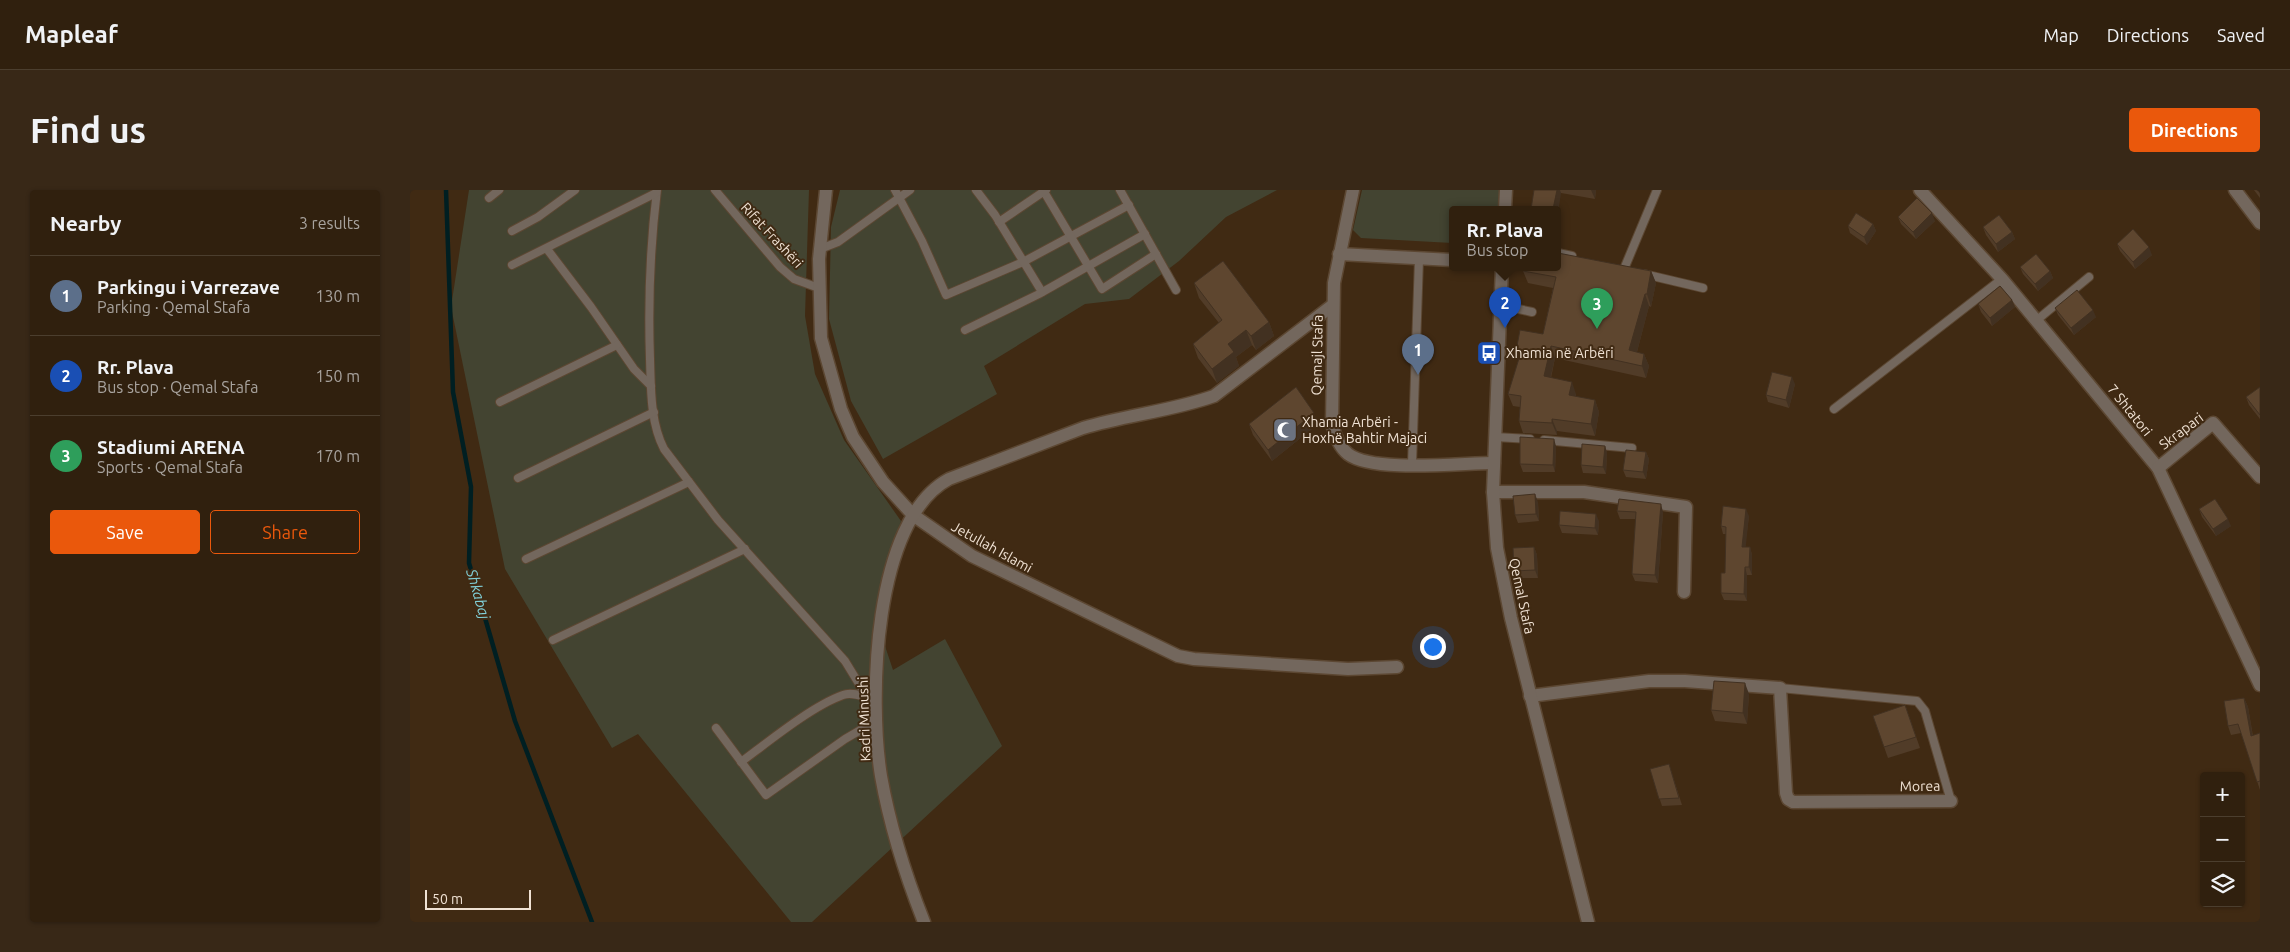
<!DOCTYPE html>
<meta charset="utf-8">
<style>
:root{--surface:#30200e;--page:#382817;--text:#f1f3f6;--muted:#a8a39e;--line:#4b3e2e;--accent:#ea580c}
body{margin:0;font-family:Ubuntu,sans-serif;background:var(--page);color:var(--text)}
.controls{position:absolute;right:15px;bottom:15px;display:grid;overflow:hidden;border-radius:5px;box-shadow:0 1px 4px #0004}
.controls button{width:45px;height:45px;display:grid;place-items:center;padding:0;border:0;border-bottom:1px solid var(--line);background:var(--surface);color:var(--text);font:25px sans-serif}
.scale{position:absolute;left:15px;bottom:12px;width:106px;box-sizing:border-box;padding-left:5px;border:2px solid #f0e2d4;border-top:0;font-size:14px;line-height:18px;white-space:nowrap;color:#f0e2d4;-webkit-text-stroke:4px #402a13;paint-order:stroke}
.you{position:absolute;left:1022px;top:456px;width:18px;height:18px;margin:-12px;border:4px solid #fff;border-radius:50%;background:#1a73e8;box-shadow:0 0 0 8px #1a73e833}
.badge{display:grid;place-items:center;width:32px;height:32px;border-radius:50%;background:var(--accent);color:#fff;font-size:16px;font-weight:700}
.pin{position:absolute;translate:-50% -41px;filter:drop-shadow(0 1px 2px #0008)}
.pin::after{content:'';position:absolute;top:26px;width:18px;height:15px;background:inherit;clip-path:polygon(0 0,100% 0,50% 100%)}
.popup{position:absolute;left:1039px;top:16px;width:112px;height:65px;box-sizing:border-box;display:grid;place-content:center;border-radius:5px;background:var(--surface);filter:drop-shadow(0 1px 4px #0005);font-size:16px;white-space:nowrap;color:var(--muted)}
.popup b{font-size:19px;color:var(--text)}
.popup::after{content:'';position:absolute;left:50%;top:100%;margin-left:-10px;border:10px solid transparent;border-top-color:var(--surface)}
.list{margin:0;padding:0;list-style:none}
h2{display:flex;justify-content:space-between;align-items:center;height:65px;margin:0;padding:0 20px;font-size:21px}
h2 small{font-size:16px;font-weight:400;color:var(--muted)}
.list li{display:grid;grid-template-columns:32px 1fr auto;gap:15px;align-items:center;box-sizing:border-box;height:80px;padding:0 20px;border-top:1px solid var(--line)}
.list b{display:block;font-size:19px;white-space:nowrap}
.list p{margin:0;font-size:16px;white-space:nowrap;color:var(--muted)}
.list em{font-size:16px;font-style:normal;color:var(--muted)}
.actions{display:flex;gap:10px;padding:15px 20px}
.actions a{flex:1;padding:11px 0;border:1px solid var(--accent);border-radius:5px;text-align:center;font-size:18px;color:var(--accent)}
.actions .main{background:var(--accent);color:#fff}
.icon{flex:none;width:28px;height:28px;fill:none;stroke:currentColor;stroke-width:2;stroke-linecap:round;stroke-linejoin:round}
.map{position:relative;flex:none;width:1850px;height:732px;overflow:hidden;border-radius:5px}
header{display:flex;align-items:center;gap:30px;box-sizing:border-box;height:70px;padding:0 25px;background:var(--surface);border-bottom:1px solid var(--line)}
header strong{font-size:24px}
nav{display:flex;gap:28px;margin-inline-start:auto;font-size:18px}
.intro{display:flex;align-items:center;justify-content:space-between;box-sizing:border-box;height:120px;padding:0 30px}
h1{margin:0;font-size:35px}
.button{padding:12px 22px;border-radius:5px;background:var(--accent);color:#fff;font-size:18px;font-weight:700}
main{display:flex;gap:30px;padding:0 30px}
aside{flex:1;background:var(--surface);border-radius:5px;box-shadow:0 1px 4px #0004}
.map>svg:first-child{display:block}
</style>
<header>
<strong>Mapleaf</strong>
<nav><a>Map</a><a>Directions</a><a>Saved</a></nav>
</header>
<div class="intro"><h1>Find us</h1><a class="button">Directions</a></div>
<main>
<aside>
<h2>Nearby<small>3 results</small></h2>
<ul class="list">
<li><span class="badge" style="background:#5c6f8a">1</span><div><b>Parkingu i Varrezave</b><p>Parking · Qemal Stafa</p></div><em>130 m</em></li>
<li><span class="badge" style="background:#1a4fb4">2</span><div><b>Rr. Plava</b><p>Bus stop · Qemal Stafa</p></div><em>150 m</em></li>
<li><span class="badge" style="background:#2e9e5b">3</span><div><b>Stadiumi ARENA</b><p>Sports · Qemal Stafa</p></div><em>170 m</em></li>
</ul>
<div class="actions"><a class="main">Save</a><a>Share</a></div>
</aside>
<div class="map">
<svg width="1850" height="732" viewBox="0 0 1850 732">
<rect width="100%" height="100%" fill="#402a13"/>
<g fill="#434431">
<path d="M 59,0 L 399,0 L 395,126 L 405,184 L 434,250 L 491,331 L 465,426 L 483,480 L 535,449 L 592,556 L 402,732 L 381,732 L 228,544 L 202,558 L 95,379 L 41,117 Z"/>
<path d="M 430,0 L 867,0 L 816,27 L 769,71 L 719,109 L 675,114 L 574,176 L 587,204 L 473,269 L 441,211 L 419,129 L 421,37 Z"/>
<path d="M 952,0 L 1090,0 L 1088,19 L 1042,19 L 1042,53 L 951,48 L 943,40 Z"/>
</g>
<g fill="none" stroke-linecap="round" stroke-linejoin="round">
<path stroke="#001f22" stroke-width="4.5" d="M 36,0 L 43,202 L 61,297 L 59,373 L 105,531 L 182,732"/>
<defs>
<g id="service">
<path d="M 247,0 C 240,57 238,112 240,169 C 241,198 240,232 254,259 L 308,330 L 435,471 L 465,520"/>
<path d="M 305,0 L 370,77 L 384,89 L 409,98"/>
<path d="M 485,0 L 512,51 L 536,105 L 613,72 L 719,15"/>
<path d="M 566,0 L 585,25 L 632,102"/>
<path d="M 633,0 L 692,99 L 746,64"/>
<path d="M 710,0 L 766,100"/>
<path d="M 79,8 L 89,0"/>
<path d="M 589,32 L 636,0"/>
<path d="M 102,41 L 128,27 L 165,0"/>
<path d="M 137,59 L 181,117 L 224,179 L 241,196"/>
<path d="M 410,59 L 428,52 L 500,0"/>
<path d="M 1148,63 L 1162,66"/>
<path d="M 102,75 L 246,3"/>
<path d="M 1214,79 L 1247,0"/>
<path d="M 1234,84 L 1293,98"/>
<path d="M 1090,115 L 1122,122"/>
<path d="M 1627,130 L 1679,87"/>
<path d="M 555,140 L 629,104 L 735,44"/>
<path d="M 90,212 L 207,155"/>
<path d="M 1424,219 L 1592,89"/>
<path d="M 1085,247 L 1120,249"/>
<path d="M 1134,250 L 1222,258"/>
<path d="M 1002,274 L 1009,69"/>
<path d="M 108,288 L 244,222"/>
<path d="M 116,369 L 279,292"/>
<path d="M 143,450 L 335,359"/>
<path d="M 1370,498 L 1507,511 L 1515,521 L 1541,611"/>
<path d="M 306,538 L 356,605 L 435,549 L 466,531"/>
<path d="M 331,572 C 358,552 402,516 433,505 C 440,502 449,505 456,507"/>
</g>
<g id="minor">
<path d="M 416,0 L 409,69 L 411,148 L 431,219 L 443,247 L 473,292 L 503,325 L 562,366 L 768,466 L 784,469 L 938,479 L 987,477"/>
<path d="M 1510,0 L 1592,89 L 1748,278 L 1850,495"/>
<path d="M 1825,0 L 1850,33"/>
<path d="M 1748,278 L 1803,233 L 1850,287"/>
<path d="M 1083,302 L 1174,302 L 1276,317 L 1274,402"/>
<path d="M 1120,506 L 1239,491 L 1275,491 L 1370,498 L 1376,603 L 1378,609 L 1383,612 L 1541,611"/>
<path d="M 514,732 C 495,684 480,637 471,586 C 459,511 462,330 539,289 L 673,238 C 716,225 762,221 804,206 L 923,115"/>
</g>
<g id="tertiary">
<path d="M 943,0 L 924,93 L 922,234 C 925,246 929,257 938,264 C 963,283 1051,273 1084,273"/>
<path d="M 1095,19 L 1096,0"/>
<path d="M 929,64 L 1042,70"/>
<path d="M 1092,77 L 1083,302 L 1087,358 L 1101,428 L 1178,732"/>
</g>
</defs>
<use href="#service" stroke="#5c4732" stroke-width="10"/>
<use href="#minor" stroke="#5c4732" stroke-width="15"/>
<use href="#tertiary" stroke="#5c4732" stroke-width="15"/>
<use href="#service" stroke="#73675d" stroke-width="8"/>
<use href="#minor" stroke="#73675d" stroke-width="12"/>
<use href="#tertiary" stroke="#73675d" stroke-width="12"/>
</g>
<g fill="#513c28">
<path d="M 1124,0 L 1186,0 L 1185,9 L 1151,3 Z"/>
<path d="M 1844,0 L 1850,0 L 1850,8 Z"/>
<path d="M 1488,27 L 1525,31 L 1506,49 L 1491,34 Z"/>
<path d="M 1463,34 L 1466,41 L 1457,55 L 1440,43 L 1438,36 Z"/>
<path d="M 1573,37 L 1602,42 L 1605,49 L 1588,62 L 1576,45 Z"/>
<path d="M 1707,54 L 1742,65 L 1725,79 L 1710,61 Z"/>
<path d="M 1610,77 L 1640,81 L 1643,88 L 1628,101 L 1613,84 Z"/>
<path d="M 1113,81 L 1241,81 L 1246,93 L 1241,117 L 1239,116 L 1227,162 L 1234,164 L 1239,176 L 1236,188 L 1145,168 L 1141,188 L 1166,204 L 1166,207 L 1185,210 L 1189,222 L 1185,246 L 1147,241 L 1147,245 L 1113,243 L 1109,231 L 1110,217 L 1103,216 L 1098,204 L 1109,169 L 1106,161 L 1133,144 L 1143,98 L 1118,93 Z"/>
<path d="M 784,93 L 859,132 L 864,146 L 846,160 L 842,155 L 826,167 L 829,176 L 807,193 L 788,168 L 783,154 L 809,133 L 789,108 Z"/>
<path d="M 1602,110 L 1605,117 L 1582,136 L 1571,122 L 1568,114 Z"/>
<path d="M 1645,118 L 1686,127 L 1664,145 L 1648,125 Z"/>
<path d="M 1385,194 L 1379,218 L 1358,212 L 1356,205 Z"/>
<path d="M 1850,197 L 1850,229 L 1839,215 L 1836,207 Z"/>
<path d="M 839,234 L 908,234 L 862,271 L 843,245 Z"/>
<path d="M 1146,256 L 1145,282 L 1113,282 L 1110,274 Z"/>
<path d="M 1195,256 L 1197,263 L 1196,284 L 1173,283 L 1171,275 Z"/>
<path d="M 1236,262 L 1239,269 L 1236,289 L 1216,287 L 1213,280 Z"/>
<path d="M 1128,312 L 1129,331 L 1108,333 L 1105,325 Z"/>
<path d="M 1789,319 L 1821,336 L 1806,346 L 1792,327 Z"/>
<path d="M 1207,321 L 1253,322 L 1248,393 L 1225,391 L 1222,384 L 1226,329 L 1210,329 Z"/>
<path d="M 1339,326 L 1335,357 L 1340,357 L 1342,365 L 1342,385 L 1337,385 L 1337,411 L 1314,410 L 1311,403 L 1315,383 L 1316,344 L 1313,344 L 1311,336 Z"/>
<path d="M 1189,331 L 1188,345 L 1152,343 L 1149,335 Z"/>
<path d="M 1124,357 L 1127,365 L 1128,388 L 1106,388 L 1104,381 Z"/>
<path d="M 1339,504 L 1337,534 L 1305,531 L 1301,520 Z"/>
<path d="M 1834,508 L 1838,517 L 1843,546 L 1850,543 L 1850,600 L 1831,543 L 1821,545 L 1818,536 Z"/>
<path d="M 1495,515 L 1510,558 L 1478,568 L 1463,526 Z"/>
<path d="M 1240,579 L 1261,581 L 1272,615 L 1252,616 Z"/>
</g>
<g fill="#423121">
<path d="M 1147,0 L 1150,0 L 1151,3 L 1148,24 L 1148,19 L 1143,19 Z"/>
<path d="M 1181,0 L 1186,0 L 1185,9 Z"/>
<path d="M 1522,23 L 1525,31 L 1506,49 L 1503,42 Z"/>
<path d="M 1463,34 L 1466,41 L 1457,55 L 1454,47 Z"/>
<path d="M 1602,42 L 1605,49 L 1588,62 L 1586,54 Z"/>
<path d="M 1739,57 L 1742,65 L 1725,79 L 1723,72 Z"/>
<path d="M 1241,81 L 1246,93 L 1241,117 L 1237,104 Z"/>
<path d="M 1640,81 L 1643,88 L 1628,101 L 1625,94 Z"/>
<path d="M 1235,104 L 1239,116 L 1224,173 L 1219,160 Z"/>
<path d="M 1602,110 L 1605,117 L 1582,136 L 1580,128 Z"/>
<path d="M 1683,120 L 1686,127 L 1664,145 L 1661,138 Z"/>
<path d="M 859,132 L 864,146 L 846,160 L 841,146 Z"/>
<path d="M 836,140 L 842,155 L 826,167 L 829,176 L 807,193 L 802,179 L 818,154 Z"/>
<path d="M 1141,156 L 1145,168 L 1138,198 L 1134,186 Z"/>
<path d="M 1234,164 L 1239,176 L 1236,188 L 1232,176 Z"/>
<path d="M 1382,187 L 1385,194 L 1379,218 L 1376,210 Z"/>
<path d="M 1162,192 L 1166,204 L 1163,217 L 1159,205 Z"/>
<path d="M 1185,210 L 1189,222 L 1185,246 L 1181,234 Z"/>
<path d="M 904,223 L 908,234 L 862,271 L 858,260 Z"/>
<path d="M 1142,229 L 1147,241 L 1147,245 L 1142,233 Z"/>
<path d="M 1144,249 L 1146,256 L 1145,282 L 1143,275 Z"/>
<path d="M 1195,256 L 1197,263 L 1196,284 L 1193,277 Z"/>
<path d="M 1236,262 L 1239,269 L 1236,289 L 1233,282 Z"/>
<path d="M 1125,304 L 1128,312 L 1129,331 L 1126,324 Z"/>
<path d="M 1251,314 L 1253,322 L 1248,393 L 1245,385 Z"/>
<path d="M 1336,319 L 1339,326 L 1335,364 L 1332,357 Z"/>
<path d="M 1186,324 L 1189,331 L 1188,345 L 1185,338 Z"/>
<path d="M 1818,329 L 1821,336 L 1806,346 L 1803,339 Z"/>
<path d="M 1124,357 L 1127,365 L 1128,388 L 1125,380 Z"/>
<path d="M 1340,357 L 1342,365 L 1342,385 L 1339,377 Z"/>
<path d="M 1335,377 L 1337,385 L 1337,411 L 1334,404 Z"/>
<path d="M 1335,493 L 1339,504 L 1337,534 L 1333,523 Z"/>
<path d="M 1834,508 L 1838,517 L 1844,555 L 1841,546 Z"/>
</g>
<g fill="#5e462f" stroke="#423121">
<path d="M 1124,0 L 1147,0 L 1143,19 L 1121,19 Z"/>
<path d="M 1507,8 L 1522,23 L 1503,42 L 1488,27 Z"/>
<path d="M 1446,23 L 1463,34 L 1454,47 L 1438,36 Z"/>
<path d="M 1589,25 L 1602,42 L 1586,54 L 1573,37 Z"/>
<path d="M 1723,39 L 1739,57 L 1723,72 L 1707,54 Z"/>
<path d="M 1148,63 L 1241,81 L 1237,104 L 1235,104 L 1219,160 L 1234,164 L 1232,176 L 1141,156 L 1134,186 L 1162,192 L 1159,205 L 1185,210 L 1181,234 L 1142,229 L 1142,233 L 1109,231 L 1111,206 L 1098,204 L 1111,162 L 1106,161 L 1110,140 L 1133,144 L 1146,87 L 1113,81 L 1114,77 L 1148,77 Z"/>
<path d="M 1626,64 L 1640,81 L 1625,94 L 1610,77 Z"/>
<path d="M 813,71 L 859,132 L 841,146 L 836,140 L 818,154 L 824,162 L 802,179 L 783,154 L 812,130 L 784,93 Z"/>
<path d="M 1590,96 L 1602,110 L 1580,128 L 1568,114 Z"/>
<path d="M 1667,100 L 1683,120 L 1661,138 L 1645,118 Z"/>
<path d="M 1362,182 L 1382,187 L 1376,210 L 1356,205 Z"/>
<path d="M 886,197 L 904,223 L 858,260 L 839,234 Z"/>
<path d="M 1850,197 L 1850,225 L 1836,207 Z"/>
<path d="M 1110,247 L 1144,249 L 1143,275 L 1110,274 Z"/>
<path d="M 1172,254 L 1195,256 L 1193,277 L 1171,275 Z"/>
<path d="M 1216,260 L 1236,262 L 1233,282 L 1213,280 Z"/>
<path d="M 1125,304 L 1126,324 L 1105,325 L 1103,306 Z"/>
<path d="M 1209,309 L 1251,314 L 1245,385 L 1222,384 L 1226,322 L 1207,321 Z"/>
<path d="M 1805,309 L 1818,329 L 1803,339 L 1789,319 Z"/>
<path d="M 1313,316 L 1336,319 L 1332,357 L 1340,357 L 1339,377 L 1335,377 L 1334,404 L 1311,403 L 1311,383 L 1315,383 L 1316,337 L 1311,336 Z"/>
<path d="M 1150,321 L 1186,324 L 1185,338 L 1149,335 Z"/>
<path d="M 1124,357 L 1125,380 L 1104,381 L 1103,358 Z"/>
<path d="M 1304,491 L 1335,493 L 1333,523 L 1301,520 Z"/>
<path d="M 1834,508 L 1841,546 L 1850,543 L 1850,591 L 1847,592 L 1828,534 L 1818,536 L 1814,511 Z"/>
<path d="M 1495,515 L 1506,547 L 1474,557 L 1463,526 Z"/>
<path d="M 1259,574 L 1269,608 L 1249,609 L 1240,579 Z"/>
</g>
<defs>
<symbol id="bus-square" viewBox="-11 -11 22 22"><rect x="-9" y="-9" width="18" height="18" rx="4" fill="#1a4fb4" stroke="#402a13"/><path d="M-5-6H5V4H4V6H2V4H-2V6H-4V4H-5ZM-3.5-4V0h7V-4ZM-3.5 1.2v1.5H-2V1.2ZM2 1.2v1.5H3.5V1.2Z" fill="#fff"/></symbol>
<symbol id="mosque-square" viewBox="-11 -11 22 22"><rect x="-9" y="-9" width="18" height="18" rx="4" fill="#6b7280" stroke="#402a13"/><path d="M3.5-4.9A6 6 0 1 0 3.5 4.9A5 5 0 1 1 3.5-4.9Z" fill="#fff"/></symbol>
</defs>
<g fill-rule="evenodd">
<use href="#bus-square" x="1065" y="149" width="28" height="28"/>
<use href="#mosque-square" x="861" y="226" width="28" height="28"/>
</g>
<g text-anchor="middle" stroke-width="4" stroke-linejoin="round" paint-order="stroke">
<g font-size="14" fill="#f0e2d4" stroke="#402a13">
<text transform="translate(362 45) rotate(47)" y="5">Rifat Frashëri</text>
<text transform="translate(907 165) rotate(-89)" y="5">Qemajl Stafa</text>
<text transform="translate(1720 220) rotate(51)" y="5">7 Shtatori</text>
<text transform="translate(1771 241) rotate(-37)" y="5">Skrapari</text>
<text transform="translate(582 357) rotate(29)" y="5">Jetullah Islami</text>
<text transform="translate(1112 406) rotate(78)" y="5">Qemal Stafa</text>
<text transform="translate(454 529) rotate(-92)" y="5">Kadri Minushi</text>
<text transform="translate(1510 596) rotate(-1)" y="5">Morea</text>
</g>
<g font-size="14" fill="#f0e2d4" stroke="#402a13" text-anchor="start">
<text x="1096" y="168">Xhamia në Arbëri</text>
<text x="892" y="237">Xhamia Arbëri -<tspan x="892" dy="16">Hoxhë Bahtir Majaci</tspan></text>
</g>
<g font-size="15" font-style="italic" fill="#81cfd7" stroke="#402a13">
<text transform="translate(68 404) rotate(74)" y="5">Shkabaj</text>
</g>
</g>
</svg>
<div class="controls">
<button>+</button>
<button>−</button>
<button><svg class="icon" aria-label="layers" viewBox="0 0 24 24"><path d="M12 4l9 5-9 5-9-5zM3 14l9 5 9-5"/></svg></button>
</div>
<div class="scale">50 m</div>
<div class="you"></div>
<div class="pin badge" style="left:1008px;top:185px;background:#5c6f8a">1</div>
<div class="pin badge" style="left:1095px;top:138px;background:#1a4fb4">2</div>
<div class="popup"><b>Rr. Plava</b>Bus stop</div>
<div class="pin badge" style="left:1187px;top:139px;background:#2e9e5b">3</div>
</div>
</main>
